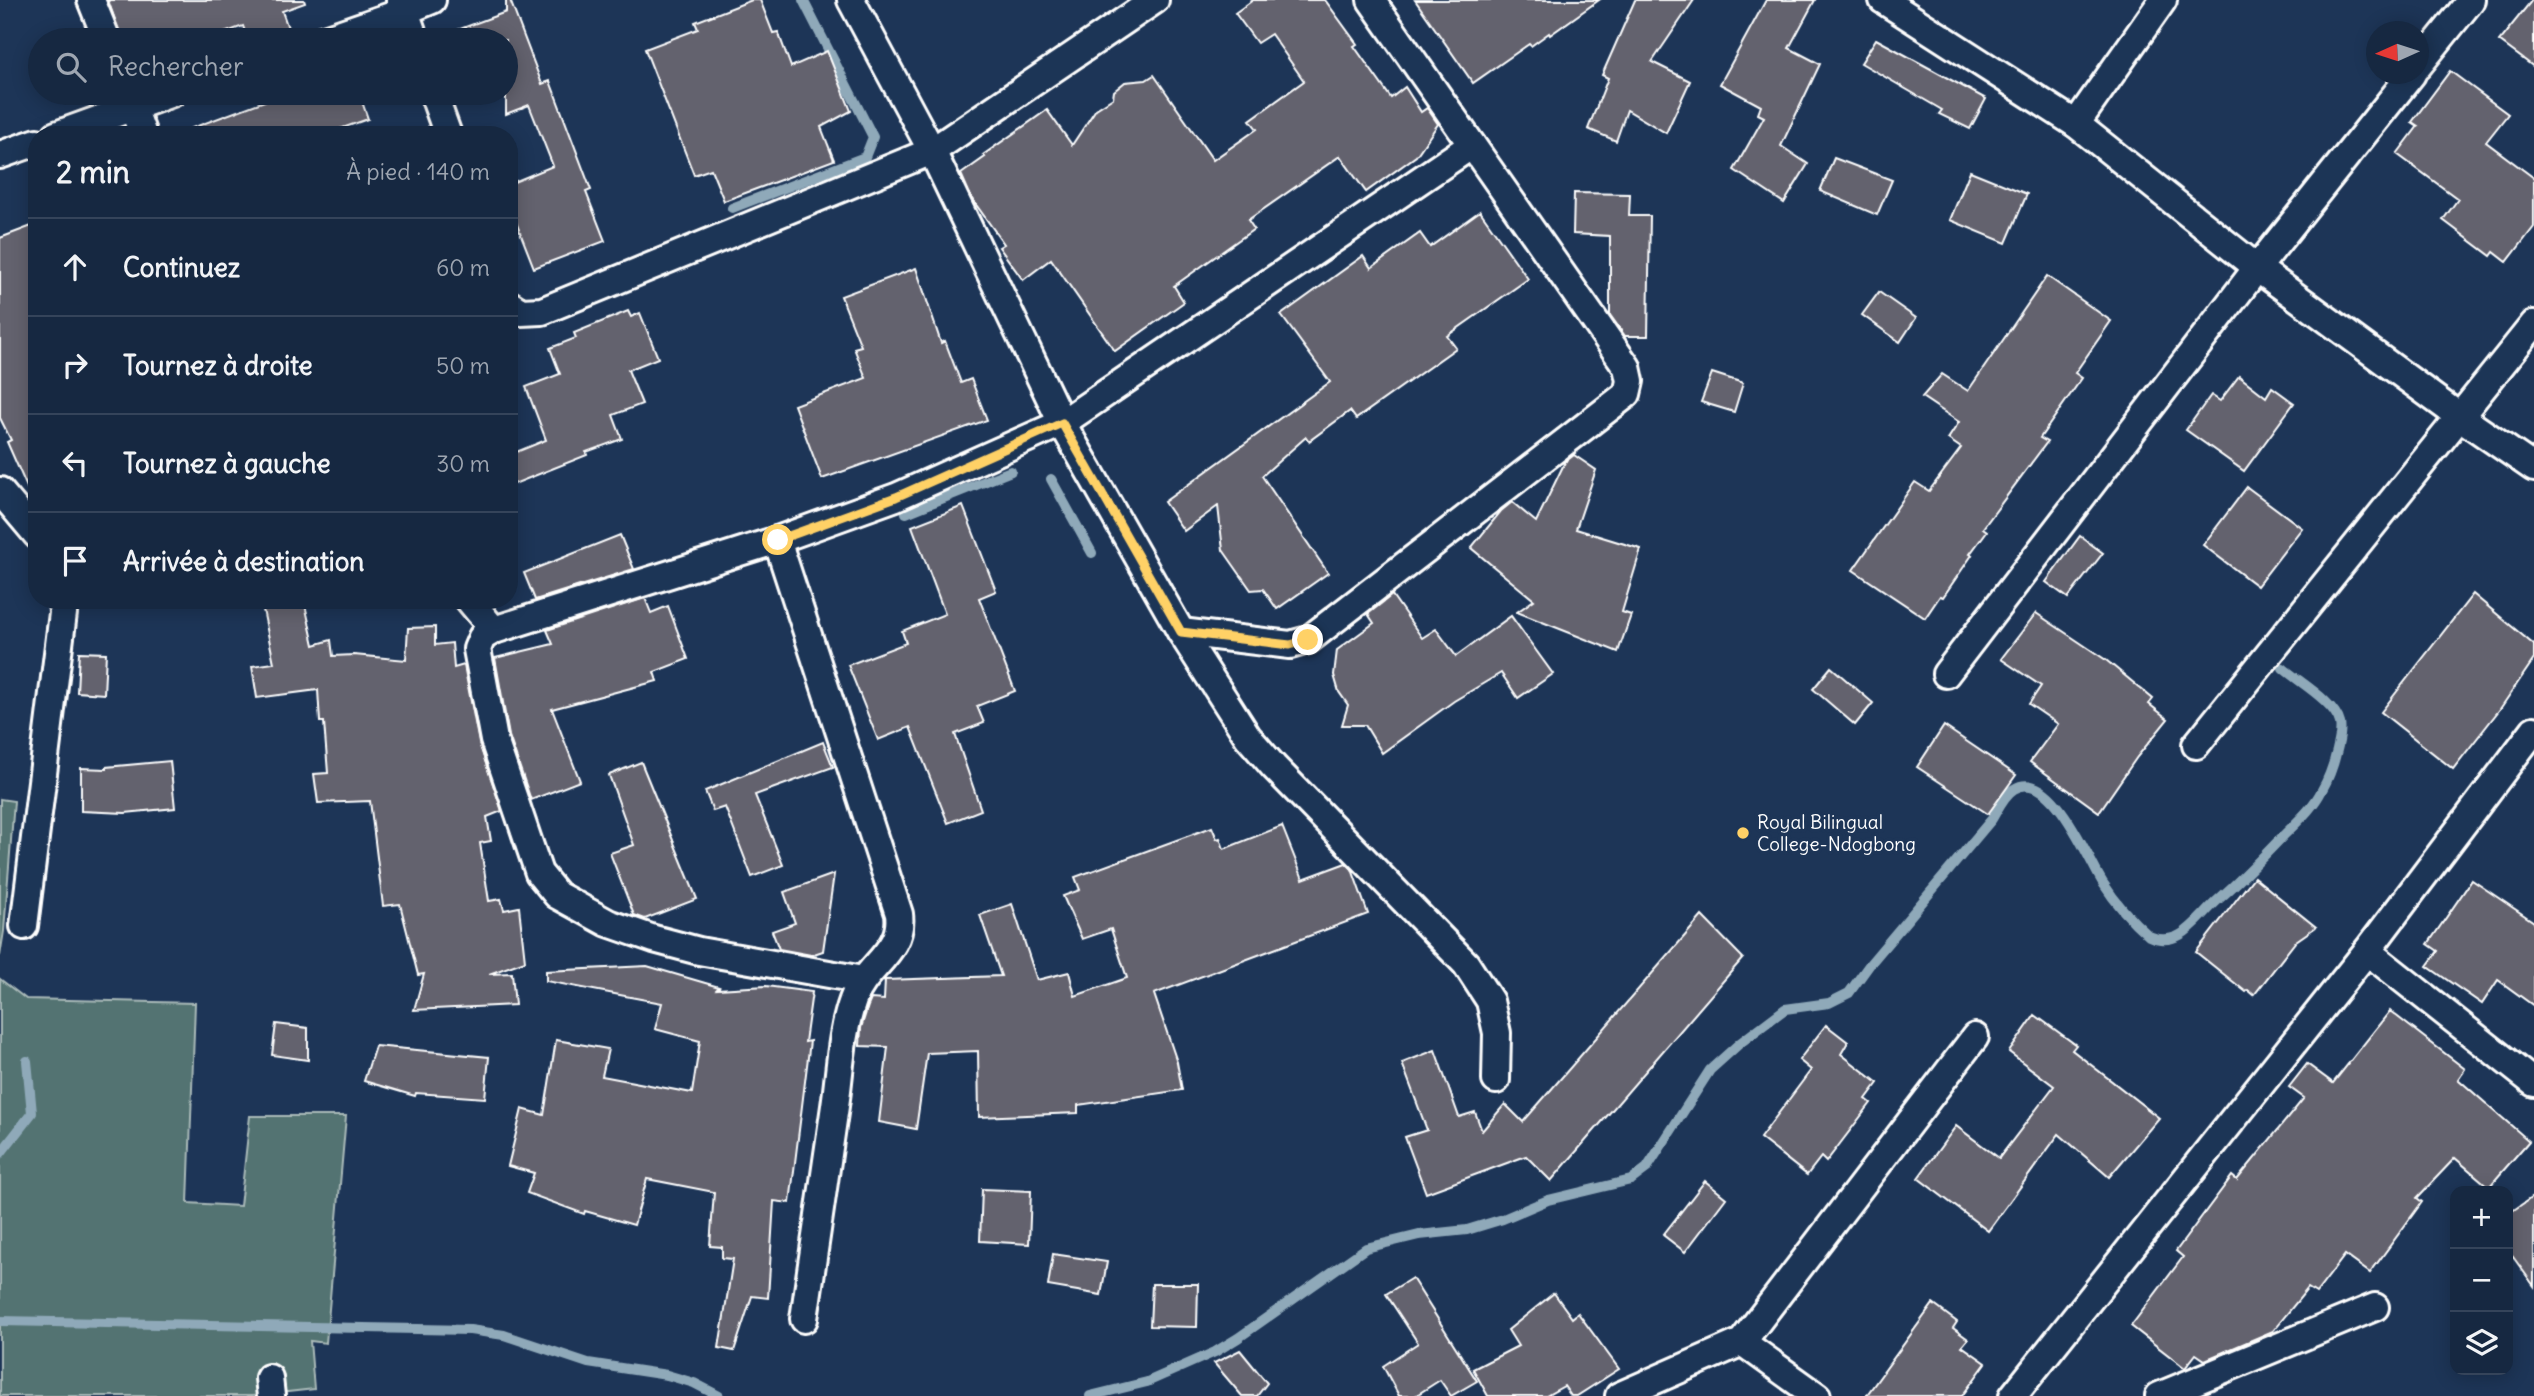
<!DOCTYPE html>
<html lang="fr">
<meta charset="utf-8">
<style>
:root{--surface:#162841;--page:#23344c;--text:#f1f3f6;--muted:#9ea6b1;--line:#35445a}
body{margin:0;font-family:Delius,sans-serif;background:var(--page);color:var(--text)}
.controls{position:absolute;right:21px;bottom:21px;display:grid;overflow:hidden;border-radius:14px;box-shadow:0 4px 18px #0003}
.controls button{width:63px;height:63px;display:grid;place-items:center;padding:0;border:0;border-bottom:2px solid var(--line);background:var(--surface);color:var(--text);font:35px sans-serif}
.compass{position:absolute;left:2366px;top:21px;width:63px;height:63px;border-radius:50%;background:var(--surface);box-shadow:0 4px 18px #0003;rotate:267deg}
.stop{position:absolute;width:21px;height:21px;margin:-16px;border:5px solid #ffd166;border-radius:50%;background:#fff}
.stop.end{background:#ffd166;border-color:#fff;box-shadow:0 2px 7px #0008}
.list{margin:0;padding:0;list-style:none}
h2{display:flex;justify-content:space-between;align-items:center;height:91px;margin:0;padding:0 28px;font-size:30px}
h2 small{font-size:23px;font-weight:400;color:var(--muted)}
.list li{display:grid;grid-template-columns:46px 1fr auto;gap:21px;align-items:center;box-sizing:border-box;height:98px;padding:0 28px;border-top:2px solid var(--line)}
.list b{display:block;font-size:26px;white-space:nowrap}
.list em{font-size:23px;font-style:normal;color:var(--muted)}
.icon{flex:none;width:38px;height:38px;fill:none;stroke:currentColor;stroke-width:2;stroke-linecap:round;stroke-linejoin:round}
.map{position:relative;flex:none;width:2534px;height:1396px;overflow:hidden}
.search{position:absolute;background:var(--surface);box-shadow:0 4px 18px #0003;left:28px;top:28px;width:490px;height:77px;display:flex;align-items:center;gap:18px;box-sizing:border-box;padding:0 24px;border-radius:38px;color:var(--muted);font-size:26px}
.panel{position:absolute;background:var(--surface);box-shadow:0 4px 18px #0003;left:28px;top:126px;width:490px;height:483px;border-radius:28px}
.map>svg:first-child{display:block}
</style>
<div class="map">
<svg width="2534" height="1396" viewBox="0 0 2534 1396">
<rect width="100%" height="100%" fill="#1d3557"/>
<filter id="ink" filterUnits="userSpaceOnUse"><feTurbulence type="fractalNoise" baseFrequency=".0143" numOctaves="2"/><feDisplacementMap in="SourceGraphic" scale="14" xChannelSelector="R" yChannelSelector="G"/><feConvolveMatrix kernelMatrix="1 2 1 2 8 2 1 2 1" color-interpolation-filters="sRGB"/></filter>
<g filter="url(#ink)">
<g fill="#537372" stroke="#a9b9b8" stroke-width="2">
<path d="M 0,799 L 14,801 L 4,931 L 0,956 Z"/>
<path d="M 0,979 L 26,999 L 195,1003 L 188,1203 L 240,1206 L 250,1116 L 346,1116 L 326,1343 L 310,1341 L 314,1389 L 252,1396 L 0,1396 Z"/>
</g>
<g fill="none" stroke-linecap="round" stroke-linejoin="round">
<g stroke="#8fa9b9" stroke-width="10">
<path d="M 732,208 L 865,157 L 873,137 L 803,0"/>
<path d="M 1051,479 L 1092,553"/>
<path d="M 906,513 L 1011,471"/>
<path d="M 0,1154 L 32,1113 L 27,1061"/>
<path d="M 0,1321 L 470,1330 L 504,1335 L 588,1363 L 667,1375 L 694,1383 L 719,1396"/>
<path d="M 1090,1396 L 1147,1382 L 1215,1352 L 1238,1338 L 1366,1248 L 1419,1235 L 1467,1230 L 1503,1219 L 1548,1200 L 1631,1180 L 1647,1168 L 1710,1070 L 1740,1043 L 1785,1009 L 1829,1003 L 1849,993 L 1870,964 L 1992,819 C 1998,809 2004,795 2014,789 C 2052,766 2089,862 2103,883 C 2115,902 2133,922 2149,936 C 2181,950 2198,917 2219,899 C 2242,879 2263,857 2284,835 C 2298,821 2313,808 2322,790 C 2329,778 2334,763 2337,750 C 2339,741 2342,732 2340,723 C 2335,702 2299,682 2283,668"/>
</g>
</g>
<g fill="#64626e" stroke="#fff" stroke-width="2">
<path d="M 108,0 L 304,0 L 305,3 L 282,11 L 288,28 L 255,40 L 248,40 L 243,26 L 205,40 L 122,40 Z"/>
<path d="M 506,0 L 510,0 L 542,84 L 550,81 L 591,190 L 586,192 L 605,241 L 534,268 L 509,204 L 509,184 L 553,166 L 529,105 L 506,114 L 506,40 L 439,40 L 438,37 L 506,12 Z"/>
<path d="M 752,0 L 760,0 L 773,33 L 778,32 L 791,67 L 827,51 L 851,111 L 821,127 L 834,160 L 724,201 L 711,169 L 694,175 L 645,49 L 698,29 L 695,22 Z"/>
<path d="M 1253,0 L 1325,0 L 1357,44 L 1354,46 L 1391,98 L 1405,87 L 1421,112 L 1427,108 L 1438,124 L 1416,156 L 1366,192 L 1340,156 L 1248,220 L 1254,229 L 1174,286 L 1184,302 L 1115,351 L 1051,259 L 1023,280 L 999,247 L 1004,244 L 972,199 L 961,174 L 985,157 L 983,155 L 1047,110 L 1072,145 L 1096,109 L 1113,98 L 1114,91 L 1125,82 L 1146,80 L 1154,75 L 1213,160 L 1257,129 L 1250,120 L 1304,81 L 1271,34 L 1257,43 L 1235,13 Z"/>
<path d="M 1415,0 L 1599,0 L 1550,35 L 1549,33 L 1531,46 L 1529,44 L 1473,83 Z"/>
<path d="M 1635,0 L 1694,0 L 1652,62 L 1690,81 L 1666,133 L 1627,110 L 1616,141 L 1588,129 L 1608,78 L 1602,75 Z"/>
<path d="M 1766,0 L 1815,0 L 1789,48 L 1820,64 L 1781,146 L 1808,164 L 1784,203 L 1734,170 L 1764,117 L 1758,114 L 1761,106 L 1720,84 Z"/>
<path d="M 2532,0 L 2534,0 L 2534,67 L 2499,41 Z"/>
<path d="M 1876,39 L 1986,99 L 1970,129 L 1939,114 L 1942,110 L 1861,63 Z"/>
<path d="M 2450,71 L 2508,114 L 2486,142 L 2534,178 L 2534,227 L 2507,262 L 2494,252 L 2491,256 L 2443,220 L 2458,199 L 2397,154 L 2418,126 L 2412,122 Z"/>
<path d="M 286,93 L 359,93 L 368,119 L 323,135 L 182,135 L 181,132 Z"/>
<path d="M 1834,158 L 1892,180 L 1877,215 L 1820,191 Z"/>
<path d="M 1970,171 L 2027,194 L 2006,243 L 1950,220 Z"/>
<path d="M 1574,193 L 1630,194 L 1629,216 L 1650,216 L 1648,336 L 1625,336 L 1610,315 L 1610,236 L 1573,234 Z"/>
<path d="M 1480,211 L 1528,279 L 1447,336 L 1456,348 L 1356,419 L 1350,411 L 1309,441 L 1306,437 L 1262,476 L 1328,573 L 1277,609 L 1263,589 L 1251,590 L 1223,550 L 1218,506 L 1184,531 L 1164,502 L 1330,382 L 1281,315 L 1363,256 L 1371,268 L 1420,233 L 1430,247 Z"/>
<path d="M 37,224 L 37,510 L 7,442 L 11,440 L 0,418 L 0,238 Z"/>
<path d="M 916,268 L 941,343 L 945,341 L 961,383 L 971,379 L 987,420 L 822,479 L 794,405 L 866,378 L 854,348 L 861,346 L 841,296 Z"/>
<path d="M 2047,276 L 2111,321 L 2075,373 L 2082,378 L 2040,438 L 2047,442 L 1983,528 L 1987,531 L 1970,554 L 1972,555 L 1943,597 L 1940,596 L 1925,618 L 1853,570 L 1915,482 L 1929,491 L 1961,448 L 1948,439 L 1959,422 L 1922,397 L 1942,374 L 1968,391 Z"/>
<path d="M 1879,292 L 1916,318 L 1900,342 L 1862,315 Z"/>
<path d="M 628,311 L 631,317 L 640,313 L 658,358 L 628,370 L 642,404 L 613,415 L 622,439 L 586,452 L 587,455 L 509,486 L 509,455 L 546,440 L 526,387 L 560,374 L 550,348 L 576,338 L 574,333 Z"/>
<path d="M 1712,373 L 1743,383 L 1734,412 L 1701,402 Z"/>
<path d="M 2239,376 L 2266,397 L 2272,387 L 2294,403 L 2244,471 L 2186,430 L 2211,395 L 2220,401 Z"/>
<path d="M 1574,455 L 1596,470 L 1576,529 L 1641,549 L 1622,612 L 1631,615 L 1618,652 L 1517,612 L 1534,600 L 1471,548 L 1501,511 L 1512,502 L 1536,522 L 1565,462 Z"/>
<path d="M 2247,487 L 2302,528 L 2257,586 L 2203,545 Z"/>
<path d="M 963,506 L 996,591 L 979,598 L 1015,691 L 977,706 L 984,723 L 955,734 L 981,810 L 948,823 L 910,727 L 878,740 L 848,665 L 906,643 L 902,631 L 945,614 L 912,526 Z"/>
<path d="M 620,535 L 634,569 L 535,600 L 524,573 Z"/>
<path d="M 2080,536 L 2103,553 L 2068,598 L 2046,582 Z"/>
<path d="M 2473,594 L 2534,645 L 2534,659 L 2500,709 L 2453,769 L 2381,712 Z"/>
<path d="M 1392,595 L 1422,638 L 1436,629 L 1456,656 L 1511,616 L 1553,674 L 1518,698 L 1501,673 L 1454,701 L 1382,753 L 1365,725 L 1342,725 L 1348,705 L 1339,692 L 1334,675 L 1337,650 L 1374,623 L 1368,614 Z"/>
<path d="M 645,598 L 651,613 L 668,606 L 688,659 L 654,672 L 657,681 L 552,709 L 580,781 L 531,800 L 509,736 L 495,658 L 553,644 L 547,630 Z"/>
<path d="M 261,600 L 304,600 L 314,645 L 331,640 L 333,656 L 354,655 L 406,660 L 408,628 L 435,627 L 435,645 L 452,643 L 454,668 L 464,665 L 479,743 L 502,811 L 487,817 L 491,841 L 480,843 L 489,901 L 501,899 L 504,910 L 519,907 L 525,961 L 489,974 L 512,973 L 515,1005 L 414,1010 L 424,974 L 418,975 L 400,904 L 383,906 L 370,801 L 318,803 L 314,774 L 328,773 L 324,722 L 320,722 L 318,690 L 257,698 L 252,666 L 274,663 Z"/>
<path d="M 2036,613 L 2106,660 L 2153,699 L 2149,704 L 2168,719 L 2137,757 L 2099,812 L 2030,762 L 2058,724 L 2029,704 L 2041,686 L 2001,659 Z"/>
<path d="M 79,652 L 106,653 L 104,694 L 77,692 Z"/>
<path d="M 1831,667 L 1873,703 L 1855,725 L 1813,689 Z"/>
<path d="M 1944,726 L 2016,775 L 1988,814 L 1917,767 Z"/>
<path d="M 823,742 L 833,767 L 755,795 L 783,865 L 752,877 L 725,807 L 713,811 L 705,791 Z"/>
<path d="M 170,761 L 175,808 L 125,813 L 81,811 L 81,768 L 106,769 L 106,767 Z"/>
<path d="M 641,762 L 697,899 L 645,919 L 634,915 L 610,853 L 634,845 L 609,775 Z"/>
<path d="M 1282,826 L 1303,879 L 1346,863 L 1352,869 L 1368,914 L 1154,994 L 1177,1062 L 1182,1090 L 1078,1105 L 1078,1113 L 979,1117 L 978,1051 L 927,1053 L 916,1129 L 879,1122 L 888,1047 L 860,1046 L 861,1028 L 868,1006 L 871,999 L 884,1000 L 885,980 L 1001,976 L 980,915 L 1012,904 L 1037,980 L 1069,972 L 1075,996 L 1127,978 L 1111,929 L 1082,939 L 1063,896 L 1080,890 L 1075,877 L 1212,827 L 1217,839 L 1220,838 L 1224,849 Z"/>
<path d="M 834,874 L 823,951 L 811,955 L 779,949 L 772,931 L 795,923 L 784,892 Z"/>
<path d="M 2254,877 L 2316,927 L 2296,941 L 2254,995 L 2248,990 L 2246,992 L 2196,952 Z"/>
<path d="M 2472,880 L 2534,922 L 2534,1006 L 2498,980 L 2482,1004 L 2427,966 L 2438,951 L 2428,944 Z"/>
<path d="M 1702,916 L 1743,958 L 1551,1181 L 1526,1156 L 1426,1193 L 1405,1137 L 1427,1130 L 1402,1063 L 1435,1050 L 1459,1117 L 1475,1112 L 1482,1131 L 1505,1104 L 1523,1122 Z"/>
<path d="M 647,966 L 719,987 L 717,989 L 766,986 L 812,992 L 805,1042 L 810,1041 L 790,1203 L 774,1201 L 768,1298 L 752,1296 L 734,1351 L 719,1348 L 733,1259 L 722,1258 L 722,1247 L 710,1246 L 714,1192 L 647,1179 L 634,1225 L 585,1211 L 584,1214 L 527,1193 L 534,1173 L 508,1166 L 522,1109 L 544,1115 L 556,1040 L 608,1049 L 602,1076 L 692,1093 L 700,1041 L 655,1029 L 662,1003 L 546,981 L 546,971 Z"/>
<path d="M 2390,1011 L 2465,1069 L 2458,1079 L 2529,1141 L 2489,1187 L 2455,1158 L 2417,1198 L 2422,1202 L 2370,1273 L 2345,1255 L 2316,1293 L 2308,1288 L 2273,1331 L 2205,1360 L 2196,1354 L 2185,1368 L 2131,1326 L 2183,1257 L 2176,1251 L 2232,1176 L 2237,1180 L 2304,1098 L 2289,1087 L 2307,1064 L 2333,1083 Z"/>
<path d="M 2035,1015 L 2076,1045 L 2072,1050 L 2159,1118 L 2109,1177 L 2059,1134 L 1988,1231 L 1918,1178 L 1956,1126 L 1999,1158 L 2054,1086 L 2009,1052 Z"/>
<path d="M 276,1024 L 308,1028 L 308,1060 L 272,1055 Z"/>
<path d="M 1826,1025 L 1848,1042 L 1841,1054 L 1878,1083 L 1866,1099 L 1871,1103 L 1826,1162 L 1821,1157 L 1807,1175 L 1760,1138 L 1811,1070 L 1799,1060 Z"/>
<path d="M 375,1046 L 489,1057 L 485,1098 L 416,1093 L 415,1096 L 364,1081 Z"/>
<path d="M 1705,1181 L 1726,1198 L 1685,1252 L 1663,1235 Z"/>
<path d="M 982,1189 L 1031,1191 L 1029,1244 L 980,1241 Z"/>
<path d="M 2534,1196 L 2534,1286 L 2508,1250 L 2508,1214 Z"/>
<path d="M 1053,1254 L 1107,1262 L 1101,1295 L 1048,1286 Z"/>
<path d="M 1412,1278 L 1477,1381 L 1451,1396 L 1440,1380 L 1415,1396 L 1399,1396 L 1383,1366 L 1418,1343 L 1386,1294 Z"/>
<path d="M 1152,1284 L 1198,1284 L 1197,1327 L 1150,1326 Z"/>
<path d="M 1554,1293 L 1572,1318 L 1578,1313 L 1619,1369 L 1577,1396 L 1571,1396 L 1564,1386 L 1546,1396 L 1488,1396 L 1473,1369 L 1518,1346 L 1508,1330 Z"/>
<path d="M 1933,1304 L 1957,1322 L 1953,1328 L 1968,1339 L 1962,1346 L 1986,1363 L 1962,1396 L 1866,1396 Z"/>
<path d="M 1240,1350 L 1267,1383 L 1257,1396 L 1242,1396 L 1214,1363 Z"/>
</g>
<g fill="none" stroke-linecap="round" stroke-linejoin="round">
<defs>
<g id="minor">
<path d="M 91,0 L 107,40"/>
<path d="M 400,0 L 405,11 L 432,0"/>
<path d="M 851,0 L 932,151 L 1062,423 L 1181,632 L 1248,737 L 1274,767 L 1466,964 L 1490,1001 L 1497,1033 L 1496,1080"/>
<path d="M 1883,0 L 2076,124 L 2257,268 L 2460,417 L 2534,468"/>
<path d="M 321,40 L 405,11 L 415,40"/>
<path d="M 2418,66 L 2471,0"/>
<path d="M 128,93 L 143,135"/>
<path d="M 433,93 L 448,135"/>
<path d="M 2076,124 L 2163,0"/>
<path d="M 56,135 L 172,93"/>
<path d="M 0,155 L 37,142"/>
<path d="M 509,304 L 521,312 L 542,311 L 932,151 L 1155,0"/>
<path d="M 0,491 L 37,535"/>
<path d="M 777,540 L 899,914 C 904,952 865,966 853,1000 C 841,1033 840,1072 835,1106 C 825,1177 815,1248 804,1319"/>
<path d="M 469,600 L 494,630"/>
<path d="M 1181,632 L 1290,645 L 1308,640 L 1627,394 L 1630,381 L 1627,367 L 1371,0"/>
<path d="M 1946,674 L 2257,268 L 2412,74"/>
<path d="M 2196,745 L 2534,324"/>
<path d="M 24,926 L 63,613 L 62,600"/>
<path d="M 2367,951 L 2534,1083"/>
<path d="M 863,980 L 699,951 L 654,939 L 608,923 L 557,895 L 539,873 L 494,740 L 477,649 L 482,637 L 494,630 L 777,540 L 896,497 L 1062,423 L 1472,145"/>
<path d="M 1742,1342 L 1817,1396"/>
<path d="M 269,1378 L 271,1396"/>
<path d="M 1619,1396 L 1742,1342 L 1975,1037"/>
<path d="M 2013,1396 L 2367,951 L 2534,730"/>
<path d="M 2159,1396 L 2375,1307"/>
</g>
</defs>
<use href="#minor" stroke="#fff" stroke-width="32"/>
<use href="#minor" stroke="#1d3557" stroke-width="26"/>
</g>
</g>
<g fill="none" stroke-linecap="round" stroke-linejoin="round" filter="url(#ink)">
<path stroke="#ffd166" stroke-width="9" d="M 778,540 L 896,497 L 1062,423 L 1181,632 L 1290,645 L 1308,640"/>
</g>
<circle fill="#ffd166" stroke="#1d3557" stroke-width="2.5" cx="1743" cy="833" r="7"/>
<g text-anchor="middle" stroke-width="7" stroke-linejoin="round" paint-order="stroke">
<g font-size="19" fill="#fff" stroke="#1d3557" text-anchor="start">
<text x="1757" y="829">Royal Bilingual<tspan x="1757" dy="22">College-Ndogbong</tspan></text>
</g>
</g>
</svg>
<div class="controls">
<button>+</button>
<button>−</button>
<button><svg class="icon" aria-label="layers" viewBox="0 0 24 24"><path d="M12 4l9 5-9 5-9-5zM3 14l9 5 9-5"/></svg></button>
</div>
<svg class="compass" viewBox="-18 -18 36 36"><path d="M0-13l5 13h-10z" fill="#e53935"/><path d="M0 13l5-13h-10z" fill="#9ea6b1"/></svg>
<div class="stop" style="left:778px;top:540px"></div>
<div class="stop end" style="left:1308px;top:640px"></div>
<div class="search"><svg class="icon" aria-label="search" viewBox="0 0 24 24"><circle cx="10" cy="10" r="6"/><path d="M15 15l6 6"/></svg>Rechercher</div>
<section class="panel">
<h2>2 min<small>À pied · 140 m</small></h2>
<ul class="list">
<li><svg class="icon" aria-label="ahead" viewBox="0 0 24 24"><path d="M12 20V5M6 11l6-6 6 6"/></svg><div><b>Continuez</b></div><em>60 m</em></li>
<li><svg class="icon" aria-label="right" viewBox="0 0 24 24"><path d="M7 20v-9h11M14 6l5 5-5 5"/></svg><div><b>Tournez à droite</b></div><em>50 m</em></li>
<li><svg class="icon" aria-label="left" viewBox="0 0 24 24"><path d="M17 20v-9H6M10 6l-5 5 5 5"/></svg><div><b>Tournez à gauche</b></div><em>30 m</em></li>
<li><svg class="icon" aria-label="arrive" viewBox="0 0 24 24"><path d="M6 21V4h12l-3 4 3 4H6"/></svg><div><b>Arrivée à destination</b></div></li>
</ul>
</section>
</div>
